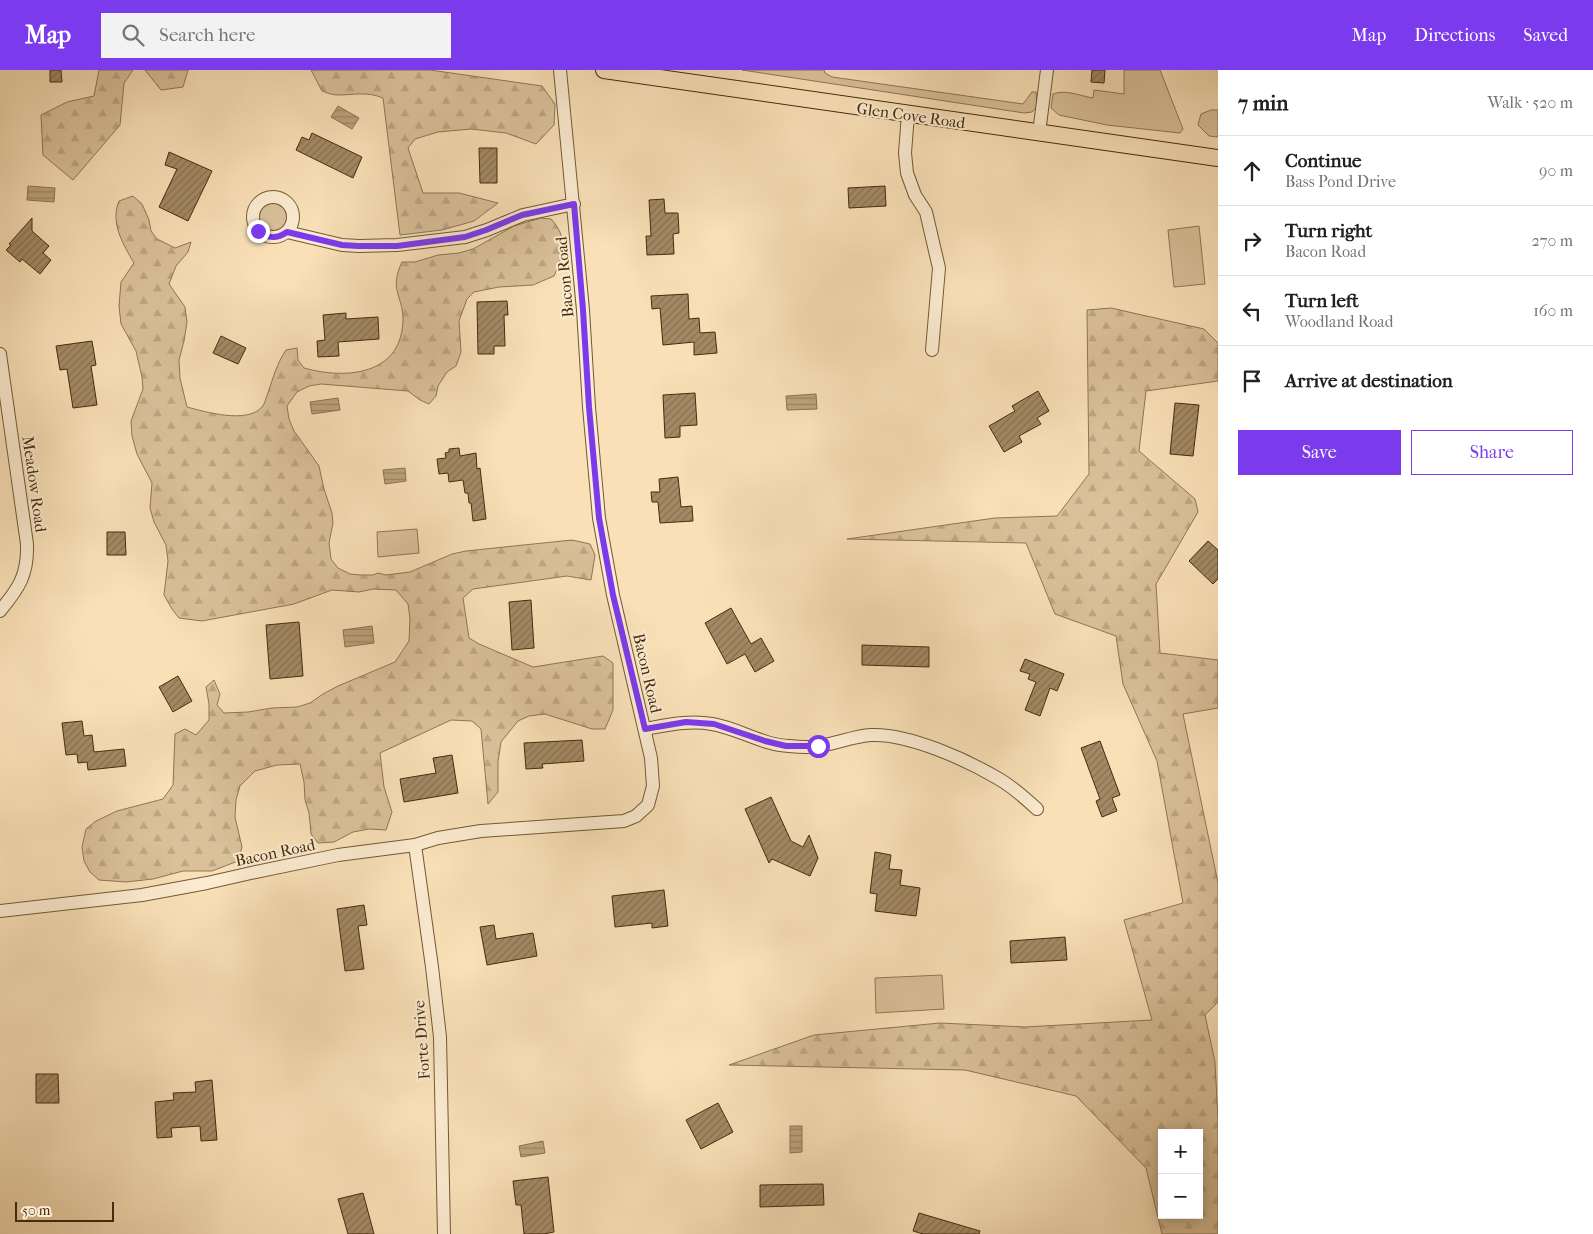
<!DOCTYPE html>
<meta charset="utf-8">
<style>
:root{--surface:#fff;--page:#f2f2f2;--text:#202124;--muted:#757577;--line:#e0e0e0;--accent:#7c3aed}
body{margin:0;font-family:"IM FELL French Canon",serif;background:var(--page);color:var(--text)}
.controls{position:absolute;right:15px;bottom:15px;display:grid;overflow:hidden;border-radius:0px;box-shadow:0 2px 12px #0003}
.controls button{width:45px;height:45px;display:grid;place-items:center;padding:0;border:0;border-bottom:1px solid var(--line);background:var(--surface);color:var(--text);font:25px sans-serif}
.scale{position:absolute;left:15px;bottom:12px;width:99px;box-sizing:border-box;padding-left:5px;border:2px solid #452c0d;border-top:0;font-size:14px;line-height:18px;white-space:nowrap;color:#452c0d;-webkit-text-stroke:4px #fbebd0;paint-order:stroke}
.stop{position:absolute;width:15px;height:15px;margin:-11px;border:4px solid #7c3aed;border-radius:50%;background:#fff}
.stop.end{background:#7c3aed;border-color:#fff;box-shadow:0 1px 5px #0008}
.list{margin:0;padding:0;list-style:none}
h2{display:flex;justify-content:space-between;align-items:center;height:65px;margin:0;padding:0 20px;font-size:21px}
h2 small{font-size:16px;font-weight:400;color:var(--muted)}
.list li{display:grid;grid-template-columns:32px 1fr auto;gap:15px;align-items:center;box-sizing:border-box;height:70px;padding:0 20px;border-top:1px solid var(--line)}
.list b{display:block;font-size:19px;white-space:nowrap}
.list p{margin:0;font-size:16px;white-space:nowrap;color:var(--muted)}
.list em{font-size:16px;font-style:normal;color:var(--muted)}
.actions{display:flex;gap:10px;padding:15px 20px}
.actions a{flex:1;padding:11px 0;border:1px solid var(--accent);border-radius:0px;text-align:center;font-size:18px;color:var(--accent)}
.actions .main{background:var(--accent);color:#fff}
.icon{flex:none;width:28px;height:28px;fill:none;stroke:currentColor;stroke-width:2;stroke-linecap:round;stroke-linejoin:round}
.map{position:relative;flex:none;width:1218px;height:1164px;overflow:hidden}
header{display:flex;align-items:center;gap:30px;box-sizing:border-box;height:70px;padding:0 25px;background:var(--accent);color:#fff}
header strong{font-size:24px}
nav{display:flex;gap:28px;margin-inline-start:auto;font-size:18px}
.search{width:350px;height:45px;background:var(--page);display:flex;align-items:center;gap:12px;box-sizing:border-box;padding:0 18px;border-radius:0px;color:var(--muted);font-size:19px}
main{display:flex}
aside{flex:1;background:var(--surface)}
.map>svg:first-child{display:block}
</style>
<header>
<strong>Map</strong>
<div class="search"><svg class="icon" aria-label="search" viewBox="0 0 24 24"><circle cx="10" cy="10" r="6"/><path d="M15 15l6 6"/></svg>Search here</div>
<nav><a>Map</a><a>Directions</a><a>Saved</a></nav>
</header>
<main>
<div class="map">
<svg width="1218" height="1164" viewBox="0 0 1218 1164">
<defs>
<pattern id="forest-firs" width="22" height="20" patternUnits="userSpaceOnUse" patternTransform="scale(1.25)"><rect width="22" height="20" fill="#dac19a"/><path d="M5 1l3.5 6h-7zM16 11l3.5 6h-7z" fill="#bca684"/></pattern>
<pattern id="water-rules" width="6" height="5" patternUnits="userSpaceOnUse" patternTransform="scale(1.25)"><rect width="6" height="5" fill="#bca37d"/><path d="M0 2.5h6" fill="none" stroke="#9b8565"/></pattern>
<pattern id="building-hatch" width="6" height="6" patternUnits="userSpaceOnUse" patternTransform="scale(1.25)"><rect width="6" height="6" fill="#a38a65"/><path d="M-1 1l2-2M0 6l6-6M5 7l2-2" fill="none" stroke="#877152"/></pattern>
</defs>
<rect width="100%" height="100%" fill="#f9e0b7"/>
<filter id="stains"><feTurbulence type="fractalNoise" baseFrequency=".004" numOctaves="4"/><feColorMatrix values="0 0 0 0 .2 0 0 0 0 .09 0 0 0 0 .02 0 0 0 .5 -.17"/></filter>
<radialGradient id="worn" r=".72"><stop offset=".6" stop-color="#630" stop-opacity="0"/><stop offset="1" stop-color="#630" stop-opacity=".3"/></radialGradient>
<g fill="#dac19a" stroke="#907654">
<path d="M 742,0 L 824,0 L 825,3 L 832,7 L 1023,34 L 1032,22 L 1036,22 L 1037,37 L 1032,42 L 1024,43 Z"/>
<path d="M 1124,0 L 1160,0 L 1183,59 L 1180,63 L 1107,55 L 1059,45 L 1051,38 L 1053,24 C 1066,19 1080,26 1093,28 L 1094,20 L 1124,24 Z"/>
<path d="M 1211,40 L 1218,40 L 1218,67 L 1209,66 L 1198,55 L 1201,44 Z"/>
<circle cx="273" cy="147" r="14"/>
<path d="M 1199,156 L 1205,214 L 1174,217 L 1168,160 Z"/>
<path d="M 417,459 L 419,483 L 378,487 L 377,462 Z"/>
<path d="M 942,905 L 944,939 L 876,943 L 875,908 Z"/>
</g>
<g fill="url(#forest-firs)" stroke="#907654" fill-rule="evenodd">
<path d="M 99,0 L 133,0 L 124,13 L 120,55 L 73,110 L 43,85 L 41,45 L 67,32 L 94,26 Z"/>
<path d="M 145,0 L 188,0 L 183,17 L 161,20 Z"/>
<path d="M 311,0 L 430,0 L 542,16 L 555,34 L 554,55 L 536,74 L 506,63 L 471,59 L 438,62 L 415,69 L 408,78 L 423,123 L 459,123 L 498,133 L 474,151 L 442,160 L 400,165 L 383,28 C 366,21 355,25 338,25 C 333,25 327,23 322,21 Z"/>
<path d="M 133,126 L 142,134 L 149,150 L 151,161 L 157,169 L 175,178 L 191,172 L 188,182 L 176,196 L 169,214 L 185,237 L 187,252 L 184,271 L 179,290 L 180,308 L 187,337 C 206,342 247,354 262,337 C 265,334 266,327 268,323 C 273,308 277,293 286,280 L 297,278 L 298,290 L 304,298 C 347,310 403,305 403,248 C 402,224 389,220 402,192 L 415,192 L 438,185 L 459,183 L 473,179 L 514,156 L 541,148 L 551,149 C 568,167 564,184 554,206 L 533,215 L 499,217 L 474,222 L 467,229 L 459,251 L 461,282 L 456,296 L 447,302 L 438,316 L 436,326 L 429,334 L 420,330 L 408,321 L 321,314 L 309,316 L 297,322 L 287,336 L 289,349 L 294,361 L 319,396 L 324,419 L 332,443 L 333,453 L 329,473 L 331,489 L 338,498 L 350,504 L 360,505 L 373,505 L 378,503 L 386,505 L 410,502 L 452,484 L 466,481 L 572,470 L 590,474 L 595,485 L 591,510 L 567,506 L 473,519 L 463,528 L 469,568 L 479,574 L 533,597 L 603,586 L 613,593 L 613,640 L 605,659 L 592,659 L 545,644 L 529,646 L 518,651 L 501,672 L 498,692 L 498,722 L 488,734 L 481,659 L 472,651 L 451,650 L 380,683 L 384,717 L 392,742 L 386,760 L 369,759 L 353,762 L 334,772 L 318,773 L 311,764 L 309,743 L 305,730 L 304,712 L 300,694 L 277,695 L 255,701 L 240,716 L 236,730 L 235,747 L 242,777 L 238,791 L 212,801 L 183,801 L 153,809 L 126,812 L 99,810 L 90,802 L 84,791 L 82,777 L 86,759 L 96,751 L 117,741 L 163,729 L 173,715 L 175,664 L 185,659 L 196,665 L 209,650 L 209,634 L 206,617 L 214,610 L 220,624 L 217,635 L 224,643 L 248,642 L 272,638 L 297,637 L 310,633 L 323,624 L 338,616 L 395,592 L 409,571 L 410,549 L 408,534 L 396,520 L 373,519 L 359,522 L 332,520 L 294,534 L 202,551 L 179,548 L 172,539 L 164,525 L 168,491 L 166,475 L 154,452 L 150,438 L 152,413 L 137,384 L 132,366 L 131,351 L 143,319 L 142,307 L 136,281 L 121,254 L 119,236 L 121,212 L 134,193 C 123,174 110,153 119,131 Z"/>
<path d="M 1111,238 L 1204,259 L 1218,273 L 1218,311 L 1146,321 L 1139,381 L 1195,429 L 1198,442 L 1156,514 L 1160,583 L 1218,590 L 1218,638 L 1183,644 L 1218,813 L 1218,932 L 1205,945 L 1215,992 L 1218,1050 L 1218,1164 L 1162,1164 L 1146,1098 L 1076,1026 L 965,1000 L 729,995 L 814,965 L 940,953 L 1025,957 L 1152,950 L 1124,850 L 1183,833 L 1157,691 L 1123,614 L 1116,566 L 1055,544 L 1026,473 L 847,469 L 995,448 L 1057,446 L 1089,404 L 1087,240 ZM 1162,1063 L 1199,1063 L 1199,1145 L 1162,1145 Z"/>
</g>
<g fill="url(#water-rules)" stroke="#8c7350">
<path d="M 338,36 L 359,48 L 352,59 L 331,47 Z"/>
<path d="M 28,116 L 55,118 L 54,132 L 27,130 Z"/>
<path d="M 816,324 L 817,339 L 787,340 L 786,326 Z"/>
<path d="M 338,328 L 340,340 L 312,344 L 310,332 Z"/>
<path d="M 405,398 L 406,411 L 385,414 L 383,400 Z"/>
<path d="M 372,556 L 374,573 L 345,577 L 343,560 Z"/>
<path d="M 790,1056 L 802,1056 L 802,1082 L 790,1083 Z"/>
<path d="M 543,1071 L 545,1083 L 521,1087 L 519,1076 Z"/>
</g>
<g fill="url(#building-hatch)" stroke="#452c0d">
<path d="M 50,0 L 61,0 L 62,12 L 50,12 Z"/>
<path d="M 1092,0 L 1105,0 L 1104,13 L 1091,12 Z"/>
<path d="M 312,63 L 362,87 L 353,108 L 296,80 L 302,67 L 309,70 Z"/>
<path d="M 479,78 L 497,78 L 497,113 L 480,113 Z"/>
<path d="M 169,82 L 212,101 L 188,151 L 159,137 L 177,99 L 165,95 Z"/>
<path d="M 885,116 L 886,136 L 849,138 L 848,118 Z"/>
<path d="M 664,129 L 665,143 L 678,143 L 679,163 L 673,164 L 674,184 L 647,185 L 646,166 L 651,166 L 649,130 Z"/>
<path d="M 32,148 L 32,161 L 49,176 L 43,183 L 51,190 L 40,204 L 22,189 L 20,192 L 6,180 L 11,175 L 9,174 Z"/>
<path d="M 688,224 L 689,249 L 699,248 L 700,263 L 715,262 L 717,283 L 694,285 L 694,272 L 663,275 L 660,238 L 652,239 L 651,226 Z"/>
<path d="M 507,231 L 508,245 L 504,245 L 505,276 L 494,276 L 494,284 L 478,284 L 477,232 Z"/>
<path d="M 346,243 L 346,249 L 378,247 L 379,269 L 338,272 L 339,286 L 318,287 L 317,271 L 325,270 L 323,245 Z"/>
<path d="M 221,266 L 246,278 L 238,294 L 213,283 Z"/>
<path d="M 92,271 L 96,295 L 91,296 L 97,335 L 73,338 L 67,299 L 60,300 L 56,276 Z"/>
<path d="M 1038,321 L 1049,341 L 1037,348 L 1041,354 L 1019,366 L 1022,372 L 1004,382 L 989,356 L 1015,341 L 1012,336 Z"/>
<path d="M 695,323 L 697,355 L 680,356 L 680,367 L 665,368 L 663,325 Z"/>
<path d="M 1175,333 L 1199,335 L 1193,386 L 1170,384 Z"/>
<path d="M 459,378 L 460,386 L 476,383 L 477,399 L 480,398 L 486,449 L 473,451 L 471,433 L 469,433 L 468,423 L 465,423 L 463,410 L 449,412 L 448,403 L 439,404 L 437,389 L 446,388 L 445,383 L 449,382 L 449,379 Z"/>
<path d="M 678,407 L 681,437 L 692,436 L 693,451 L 660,453 L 658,432 L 652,432 L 651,422 L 660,422 L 659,409 Z"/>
<path d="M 107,462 L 125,462 L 126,485 L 107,485 Z"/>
<path d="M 1208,471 L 1218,480 L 1218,509 L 1213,514 L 1189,491 Z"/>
<path d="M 531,530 L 534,578 L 512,580 L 509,532 Z"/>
<path d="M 731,538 L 751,574 L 761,568 L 774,591 L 755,602 L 745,584 L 727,594 L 705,553 Z"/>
<path d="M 299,552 L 303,606 L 270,609 L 266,555 Z"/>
<path d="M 862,575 L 929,577 L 929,597 L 862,595 Z"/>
<path d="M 1025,589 L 1064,604 L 1057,621 L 1050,618 L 1040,646 L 1025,640 L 1036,612 L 1028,609 L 1030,604 L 1020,601 Z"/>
<path d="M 178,606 L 192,631 L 173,642 L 159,617 Z"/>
<path d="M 82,651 L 84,666 L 92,665 L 94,682 L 124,679 L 126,696 L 88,700 L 87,692 L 78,693 L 77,684 L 66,685 L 62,653 Z"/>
<path d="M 582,670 L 584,691 L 542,694 L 543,698 L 526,699 L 524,673 Z"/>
<path d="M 1100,671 L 1120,725 L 1112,728 L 1117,741 L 1102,747 L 1096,731 L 1100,729 L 1081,678 Z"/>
<path d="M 452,685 L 458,723 L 404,732 L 400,709 L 436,703 L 433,688 Z"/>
<path d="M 771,727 L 791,771 L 803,777 L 809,765 L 818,788 L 810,806 L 772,789 L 769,793 L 745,739 Z"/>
<path d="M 875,782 L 891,785 L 889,799 L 902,800 L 900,815 L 920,818 L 916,846 L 875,841 L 877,824 L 870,823 Z"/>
<path d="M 664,820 L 668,856 L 652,858 L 652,853 L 615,857 L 612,826 Z"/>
<path d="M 364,835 L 367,855 L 358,856 L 364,899 L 345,901 L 337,839 Z"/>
<path d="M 494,855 L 496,869 L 533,863 L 537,886 L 487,895 L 480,857 Z"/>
<path d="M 1065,867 L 1067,890 L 1011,893 L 1010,871 Z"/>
<path d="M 36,1004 L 58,1004 L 59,1033 L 36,1033 Z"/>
<path d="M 212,1010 L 217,1070 L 201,1071 L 200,1056 L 171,1058 L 172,1067 L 157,1068 L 155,1032 L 174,1030 L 173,1023 L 196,1022 L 195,1012 Z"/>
<path d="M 718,1033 L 733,1062 L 701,1079 L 686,1050 Z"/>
<path d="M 548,1107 L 554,1162 L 544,1164 L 524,1164 L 521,1135 L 516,1135 L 513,1111 Z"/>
<path d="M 823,1114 L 824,1135 L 760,1137 L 760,1115 Z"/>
<path d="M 363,1123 L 374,1164 L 348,1164 L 338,1129 Z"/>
<path d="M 919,1143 L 980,1161 L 979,1164 L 923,1164 L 913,1161 Z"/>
</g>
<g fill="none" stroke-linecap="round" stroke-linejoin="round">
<defs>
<g id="minor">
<path d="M 908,44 L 905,83 L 907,103 L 915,125 L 926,142 L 939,198 L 932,280"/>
<path d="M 1039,63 L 1047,0"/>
<circle cx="273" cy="147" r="20"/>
<path d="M 287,162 L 342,175 L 359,176 L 397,175 L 465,167 L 487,160 L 523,145 L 574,134"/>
<path d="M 0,284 L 27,474 C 28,505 19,518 0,541"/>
<path d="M 645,659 C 668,655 689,650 712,654 C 738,658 762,675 789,676 C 798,677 810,678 819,676 C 836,674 853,666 871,665 C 908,663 967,690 999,709 C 1013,717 1025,728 1037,739"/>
<path d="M 415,775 L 432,897 L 440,967 L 444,1164"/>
<path d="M 0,841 L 142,825 L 207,813 L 251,803 L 338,785 L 415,775 L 438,768 L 481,761 L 624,751 L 636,746 L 648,735 L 653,716 L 651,688 L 613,525 L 599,448 L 589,337 L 583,240 L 560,0"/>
</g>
<path id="major" d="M 604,0 L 1218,88"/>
</defs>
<use href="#minor" stroke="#725938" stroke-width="14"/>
<use href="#major" stroke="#452c0d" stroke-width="18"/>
<use href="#minor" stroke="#fbebd0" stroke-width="12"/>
<use href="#major" stroke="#f9e0b7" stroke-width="16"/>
</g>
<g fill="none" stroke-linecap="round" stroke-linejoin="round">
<path stroke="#7c3aed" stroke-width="6" d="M 258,161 C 268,169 277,169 287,162 L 342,175 L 358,176 L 397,176 L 465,167 L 486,160 L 522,145 L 574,134 L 583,240 L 589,337 L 599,448 L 613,525 L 645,659 L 686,652 L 714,654 L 765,671 L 786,676 L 818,676"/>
</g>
<g text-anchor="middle" stroke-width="4" stroke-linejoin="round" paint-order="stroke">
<g font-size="16" fill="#452c0d" stroke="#fbebd0">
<text transform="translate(911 45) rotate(8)" y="6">Glen Cove Road</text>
<text transform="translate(564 207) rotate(-95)" y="6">Bacon Road</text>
<text transform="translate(35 414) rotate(82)" y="6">Meadow Road</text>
<text transform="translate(648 603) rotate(77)" y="6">Bacon Road</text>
<text transform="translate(275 782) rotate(-12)" y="6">Bacon Road</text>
<text transform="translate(421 970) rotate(-94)" y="6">Forte Drive</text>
</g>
</g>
<rect width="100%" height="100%" filter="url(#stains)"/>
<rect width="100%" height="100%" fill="url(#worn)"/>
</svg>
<div class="controls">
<button>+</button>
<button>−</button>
</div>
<div class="scale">50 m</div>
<div class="stop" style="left:818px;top:676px"></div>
<div class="stop end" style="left:258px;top:161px"></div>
</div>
<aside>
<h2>7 min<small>Walk · 520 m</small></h2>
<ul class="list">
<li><svg class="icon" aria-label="ahead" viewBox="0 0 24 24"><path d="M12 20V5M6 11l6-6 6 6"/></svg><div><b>Continue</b><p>Bass Pond Drive</p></div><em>90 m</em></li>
<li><svg class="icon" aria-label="right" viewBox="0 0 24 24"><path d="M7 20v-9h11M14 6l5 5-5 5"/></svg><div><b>Turn right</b><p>Bacon Road</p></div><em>270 m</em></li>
<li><svg class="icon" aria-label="left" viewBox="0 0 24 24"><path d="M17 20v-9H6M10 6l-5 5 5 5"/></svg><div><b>Turn left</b><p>Woodland Road</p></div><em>160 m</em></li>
<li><svg class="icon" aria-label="arrive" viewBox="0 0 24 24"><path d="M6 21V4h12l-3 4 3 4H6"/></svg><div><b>Arrive at destination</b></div></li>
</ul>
<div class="actions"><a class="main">Save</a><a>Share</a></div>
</aside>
</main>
